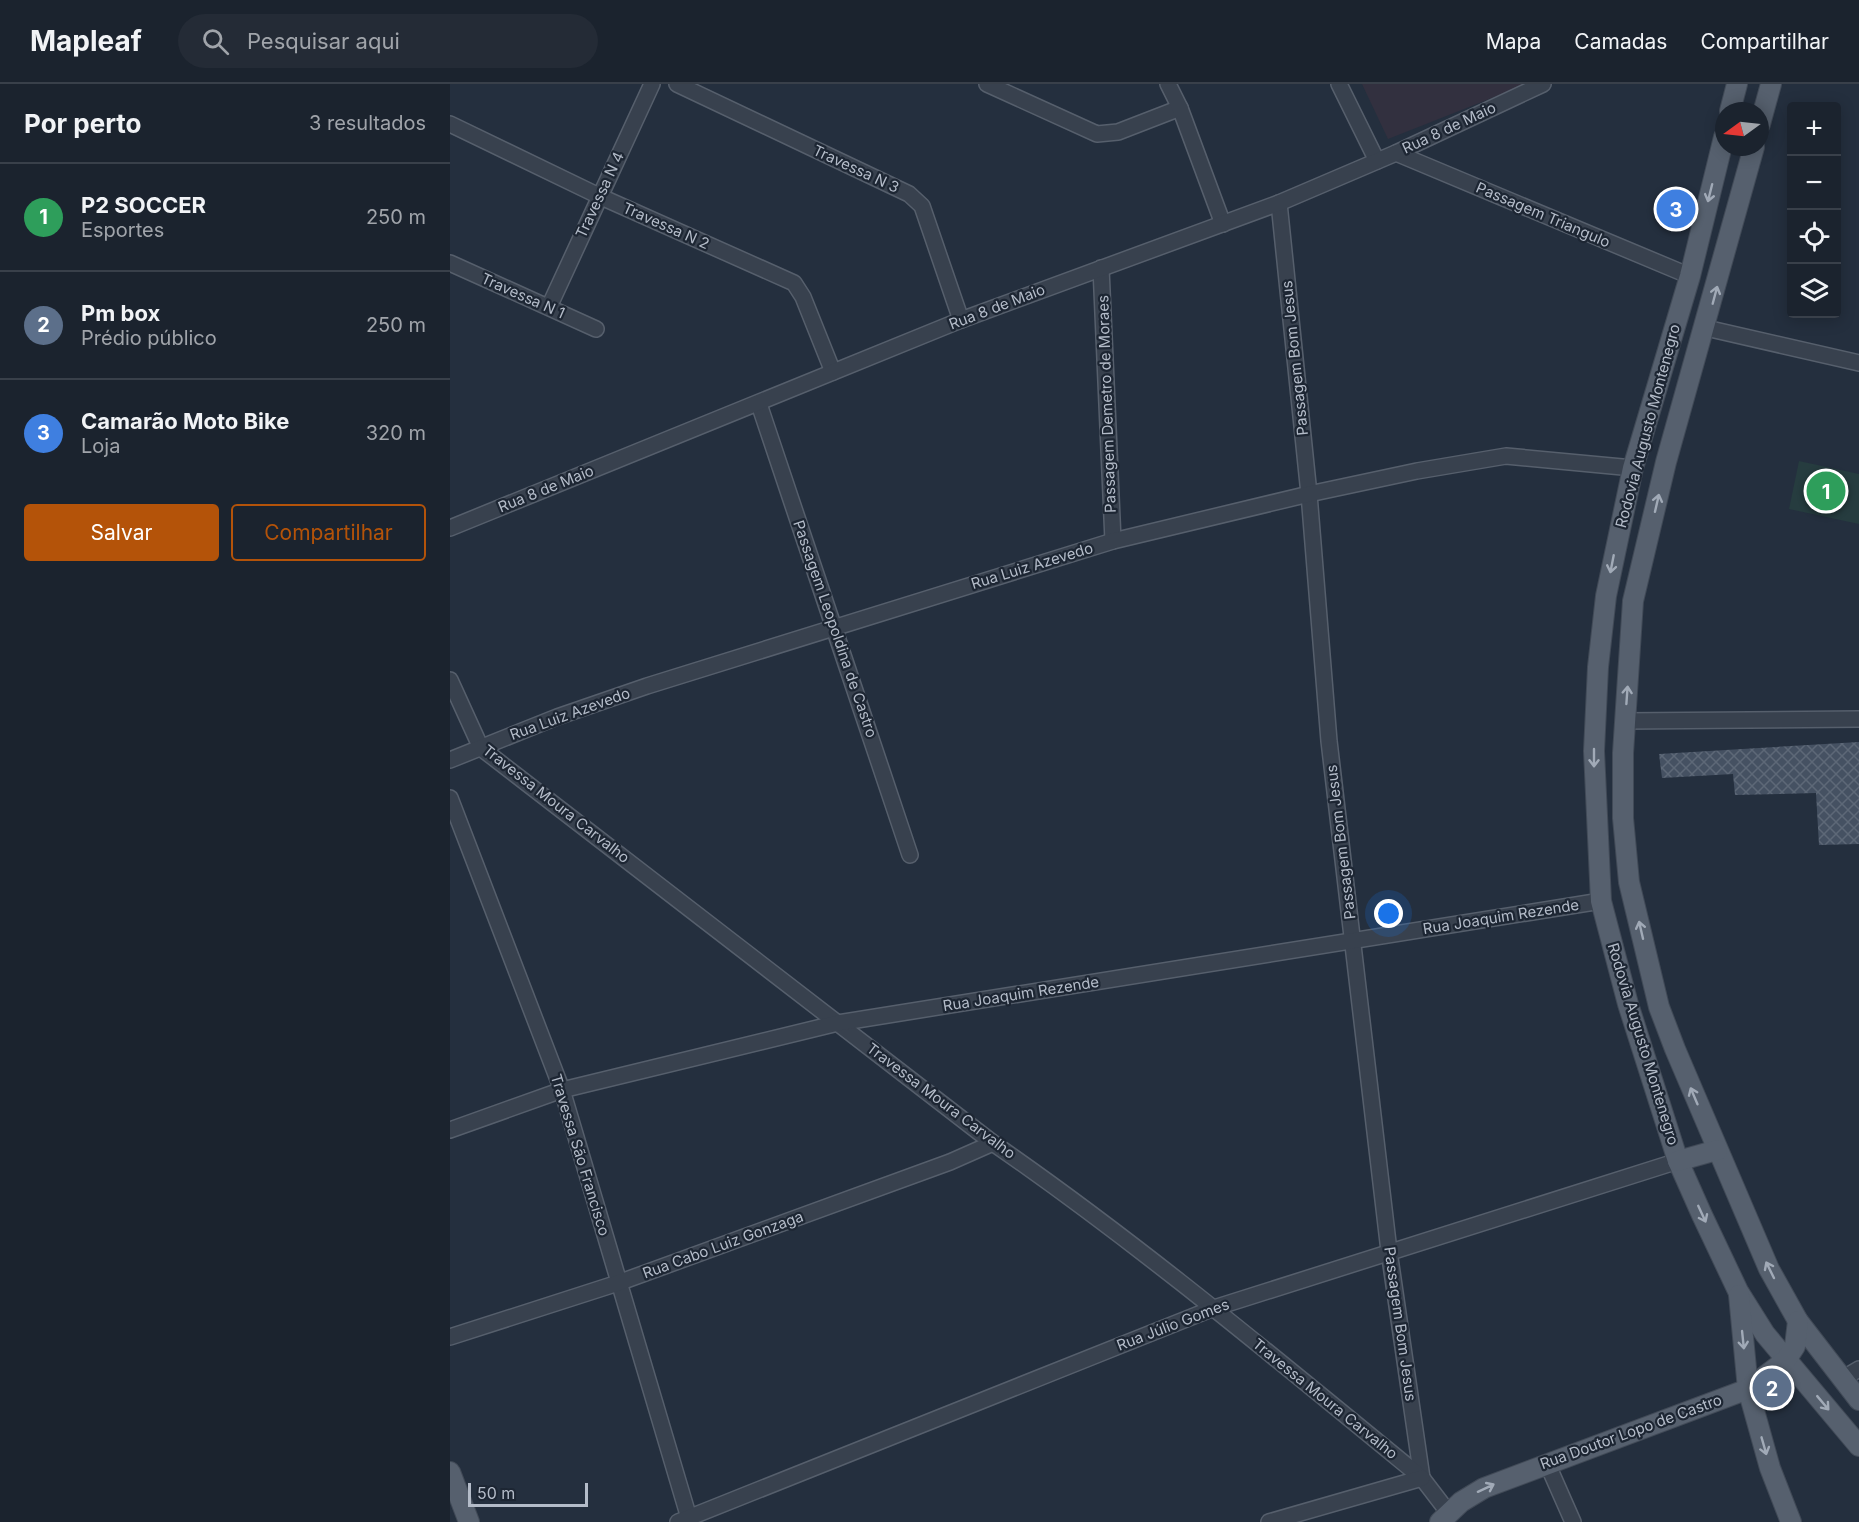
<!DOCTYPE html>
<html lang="pt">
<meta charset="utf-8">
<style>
:root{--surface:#1b232e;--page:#242b36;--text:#f1f3f6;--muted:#a0a4aa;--line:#39404a;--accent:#b45309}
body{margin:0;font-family:Inter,sans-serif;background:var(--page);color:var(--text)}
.controls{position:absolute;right:18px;top:18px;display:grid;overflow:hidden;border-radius:6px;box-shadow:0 3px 15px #0003}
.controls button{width:54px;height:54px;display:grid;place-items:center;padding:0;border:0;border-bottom:2px solid var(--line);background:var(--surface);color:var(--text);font:30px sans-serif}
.compass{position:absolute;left:1265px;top:18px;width:54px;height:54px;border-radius:50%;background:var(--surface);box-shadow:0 3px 15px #0003;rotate:255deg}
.scale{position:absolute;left:18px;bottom:15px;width:120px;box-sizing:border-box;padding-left:6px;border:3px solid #b4bcc9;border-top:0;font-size:16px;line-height:21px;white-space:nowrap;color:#b4bcc9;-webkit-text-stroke:4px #1d2633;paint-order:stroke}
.you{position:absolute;left:939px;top:830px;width:21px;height:21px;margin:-15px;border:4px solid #fff;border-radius:50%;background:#1a73e8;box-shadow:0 0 0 9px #1a73e833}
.badge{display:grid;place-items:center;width:39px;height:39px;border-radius:50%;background:var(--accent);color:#fff;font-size:20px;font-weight:700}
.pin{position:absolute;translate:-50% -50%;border:3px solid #fff;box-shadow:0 2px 6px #0006}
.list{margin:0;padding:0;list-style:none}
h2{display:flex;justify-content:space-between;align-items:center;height:78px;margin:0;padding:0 24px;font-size:26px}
h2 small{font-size:20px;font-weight:400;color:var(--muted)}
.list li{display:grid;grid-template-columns:39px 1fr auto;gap:18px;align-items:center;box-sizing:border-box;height:108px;padding:0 24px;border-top:2px solid var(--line)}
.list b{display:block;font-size:22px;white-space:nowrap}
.list p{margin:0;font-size:20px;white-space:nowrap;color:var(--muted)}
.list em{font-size:20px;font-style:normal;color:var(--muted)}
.actions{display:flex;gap:12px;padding:18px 24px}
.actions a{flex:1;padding:14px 0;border:2px solid var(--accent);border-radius:6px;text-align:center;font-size:21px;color:var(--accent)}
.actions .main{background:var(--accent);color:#fff}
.icon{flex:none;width:33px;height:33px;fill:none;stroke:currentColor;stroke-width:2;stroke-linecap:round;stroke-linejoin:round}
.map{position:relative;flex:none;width:1409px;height:1438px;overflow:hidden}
header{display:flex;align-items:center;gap:36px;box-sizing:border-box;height:84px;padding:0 30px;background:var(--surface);border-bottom:2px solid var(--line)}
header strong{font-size:28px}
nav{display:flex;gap:33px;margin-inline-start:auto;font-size:21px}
.search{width:420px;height:54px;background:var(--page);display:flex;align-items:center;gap:15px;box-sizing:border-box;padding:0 21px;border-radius:33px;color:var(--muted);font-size:22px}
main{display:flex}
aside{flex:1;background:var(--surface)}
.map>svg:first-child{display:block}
</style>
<header>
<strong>Mapleaf</strong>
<div class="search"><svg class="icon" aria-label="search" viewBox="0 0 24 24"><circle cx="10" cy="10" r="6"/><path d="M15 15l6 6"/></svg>Pesquisar aqui</div>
<nav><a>Mapa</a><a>Camadas</a><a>Compartilhar</a></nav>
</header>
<main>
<aside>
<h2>Por perto<small>3 resultados</small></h2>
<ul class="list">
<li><span class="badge" style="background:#2e9e5b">1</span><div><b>P2 SOCCER</b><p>Esportes</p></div><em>250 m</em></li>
<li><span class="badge" style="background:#5c6f8a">2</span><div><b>Pm box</b><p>Prédio público</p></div><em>250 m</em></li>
<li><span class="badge" style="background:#3f7fe0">3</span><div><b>Camarão Moto Bike</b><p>Loja</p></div><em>320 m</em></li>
</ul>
<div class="actions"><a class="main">Salvar</a><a>Compartilhar</a></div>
</aside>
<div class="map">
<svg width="1409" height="1438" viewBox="0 0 1409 1438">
<defs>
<pattern id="building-cross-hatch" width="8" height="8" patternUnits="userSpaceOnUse" patternTransform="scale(1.5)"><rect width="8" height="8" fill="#455162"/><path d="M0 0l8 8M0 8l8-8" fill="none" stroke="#5d6877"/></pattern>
</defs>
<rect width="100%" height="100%" fill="#242f3e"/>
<path fill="#32303f" d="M 912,0 L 1077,0 L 938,55 Z"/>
<path fill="#263c3f" d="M 1349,377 L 1409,390 L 1409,440 L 1339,425 Z"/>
<path fill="url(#building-cross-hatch)" d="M 1409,658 L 1409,760 L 1369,761 L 1366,709 L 1285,711 L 1283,690 L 1212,694 L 1209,670 Z"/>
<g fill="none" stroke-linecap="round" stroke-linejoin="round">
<defs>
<g id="minor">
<path d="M 227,0 L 459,110 L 472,122 L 511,236"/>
<path d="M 537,0 L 647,50 L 668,48 L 730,24"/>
<path d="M 718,0 L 730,24 L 773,140"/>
<path d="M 889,0 L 927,77"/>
<path d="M 0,40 L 149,112 L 344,199 L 353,213 L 383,288"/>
<path d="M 946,69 L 1240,192"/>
<path d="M 829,119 L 859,410 L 879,657 L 939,1167 L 972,1394"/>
<path d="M 0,179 L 146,245"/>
<path d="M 651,184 L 663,457"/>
<path d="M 99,223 L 202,0"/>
<path d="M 1256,244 L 1409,279"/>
<path d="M 309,320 L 460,771"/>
<path d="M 0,444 L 511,236 L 829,119 L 946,69 L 1093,0"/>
<path d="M 0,596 L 31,664 L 543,1059 C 692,1162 831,1279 972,1394 L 998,1428"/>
<path d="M 1175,637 L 1409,635"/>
<path d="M 0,676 L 107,633 L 197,602 L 663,457 L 859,410 L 967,387 L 1056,372 L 1183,384"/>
<path d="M 0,714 L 112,1006 L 239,1434"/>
<path d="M 0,1046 L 112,1006 L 388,939 L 1151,817"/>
<path d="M 0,1253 L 168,1199 L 500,1078 L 543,1059"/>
<path d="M 1392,1295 L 1409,1285"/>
<path d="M 1097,1379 L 1123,1438"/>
<path d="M 228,1438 L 764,1224 L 1228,1077"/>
<path d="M 819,1438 L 972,1394"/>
</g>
<g id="major">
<path d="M 1280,27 L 1287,0"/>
<path d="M 1310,40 L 1321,0"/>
<path d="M 1274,53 L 1240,192 L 1183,384 L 1156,512 L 1148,583 L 1144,667 L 1151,817 L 1178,920 L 1228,1077 L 1252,1131 L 1288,1207 L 1315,1250 L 1409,1362"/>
<path d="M 1304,63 L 1216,378 L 1183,517 L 1173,669 L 1173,734 L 1179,798 L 1209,923 L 1225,965 L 1319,1185 L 1348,1237 L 1409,1316"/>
<path d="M 1228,1077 L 1267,1066"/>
<path d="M 1289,1211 L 1298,1305 L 1320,1384 L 1341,1438"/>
<path d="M 0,1388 L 19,1438"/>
<path d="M 990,1438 L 1011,1418 L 1034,1404 L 1298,1305 L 1336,1276 L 1345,1262 L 1348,1237"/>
</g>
</defs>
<use href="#minor" stroke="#565f6c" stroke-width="18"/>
<use href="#major" stroke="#414a57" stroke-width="22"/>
<use href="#minor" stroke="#38414e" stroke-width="15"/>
<use href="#major" stroke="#56606e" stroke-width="20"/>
</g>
<defs><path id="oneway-shaft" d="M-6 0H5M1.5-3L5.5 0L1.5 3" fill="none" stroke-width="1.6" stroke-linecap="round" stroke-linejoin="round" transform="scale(1.5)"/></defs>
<g stroke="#a1aab7">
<use href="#oneway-shaft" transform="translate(1260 109) rotate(104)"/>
<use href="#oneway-shaft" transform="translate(1265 211) rotate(-75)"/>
<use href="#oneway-shaft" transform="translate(1207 419) rotate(-77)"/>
<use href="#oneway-shaft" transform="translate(1162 480) rotate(101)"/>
<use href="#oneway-shaft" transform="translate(1177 611) rotate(-86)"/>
<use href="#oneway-shaft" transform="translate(1144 674) rotate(90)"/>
<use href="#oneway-shaft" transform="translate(1191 846) rotate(-103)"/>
<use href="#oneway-shaft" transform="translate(1244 1012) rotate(-113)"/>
<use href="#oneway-shaft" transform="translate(1252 1130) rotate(65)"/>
<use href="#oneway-shaft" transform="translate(1320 1186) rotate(-116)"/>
<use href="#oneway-shaft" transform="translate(1293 1256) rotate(84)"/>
<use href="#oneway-shaft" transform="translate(1373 1319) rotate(50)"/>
<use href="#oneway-shaft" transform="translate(1314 1362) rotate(74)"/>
<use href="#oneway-shaft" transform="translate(1036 1404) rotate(-25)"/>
</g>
<g text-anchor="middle" stroke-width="4.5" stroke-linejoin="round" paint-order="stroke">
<g font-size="15" fill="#b4bcc9" stroke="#1d2633">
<text transform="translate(999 44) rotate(-25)" y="5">Rua 8 de Maio</text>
<text transform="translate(406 85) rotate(25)" y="5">Travessa N 3</text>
<text transform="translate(150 111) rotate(-65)" y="5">Travessa N 4</text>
<text transform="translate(1093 131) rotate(23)" y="5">Passagem Triangulo</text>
<text transform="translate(216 142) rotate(24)" y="5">Travessa N 2</text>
<text transform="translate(73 212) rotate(24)" y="5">Travessa N 1</text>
<text transform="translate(547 223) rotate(-21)" y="5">Rua 8 de Maio</text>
<text transform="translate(845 274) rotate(-96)" y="5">Passagem Bom Jesus</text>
<text transform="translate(657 320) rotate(-92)" y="5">Passagem Demetro de Moraes</text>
<text transform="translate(1198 342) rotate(-75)" y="5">Rodovia Augusto Montenegro</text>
<text transform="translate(96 405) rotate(-22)" y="5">Rua 8 de Maio</text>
<text transform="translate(582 482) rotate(-17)" y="5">Rua Luiz Azevedo</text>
<text transform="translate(385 545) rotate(71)" y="5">Passagem Leopoldina de Castro</text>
<text transform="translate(120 630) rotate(-20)" y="5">Rua Luiz Azevedo</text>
<text transform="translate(106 720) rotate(38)" y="5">Travessa Moura Carvalho</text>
<text transform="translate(891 758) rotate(-97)" y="5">Passagem Bom Jesus</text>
<text transform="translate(1051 833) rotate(-9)" y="5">Rua Joaquim Rezende</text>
<text transform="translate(571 910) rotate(-9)" y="5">Rua Joaquim Rezende</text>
<text transform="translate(1193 960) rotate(73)" y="5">Rodovia Augusto Montenegro</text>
<text transform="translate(491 1017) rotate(37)" y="5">Travessa Moura Carvalho</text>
<text transform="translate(130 1071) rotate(73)" y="5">Travessa São Francisco</text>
<text transform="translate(273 1161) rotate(-20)" y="5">Rua Cabo Luiz Gonzaga</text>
<text transform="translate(950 1240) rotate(82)" y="5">Passagem Bom Jesus</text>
<text transform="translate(723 1241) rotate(-21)" y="5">Rua Júlio Gomes</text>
<text transform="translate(875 1315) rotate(39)" y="5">Travessa Moura Carvalho</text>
<text transform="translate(1181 1348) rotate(-20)" y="5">Rua Doutor Lopo de Castro</text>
</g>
</g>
</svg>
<div class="controls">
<button>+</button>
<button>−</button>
<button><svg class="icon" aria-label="locate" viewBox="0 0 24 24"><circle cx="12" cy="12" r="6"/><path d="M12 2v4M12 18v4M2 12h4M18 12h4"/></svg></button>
<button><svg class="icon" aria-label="layers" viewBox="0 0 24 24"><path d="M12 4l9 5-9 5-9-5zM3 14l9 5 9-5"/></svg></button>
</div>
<svg class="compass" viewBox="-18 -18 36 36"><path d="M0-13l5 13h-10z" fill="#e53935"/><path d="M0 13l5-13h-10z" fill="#a0a4aa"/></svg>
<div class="scale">50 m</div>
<div class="you"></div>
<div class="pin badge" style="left:1376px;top:407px;background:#2e9e5b">1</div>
<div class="pin badge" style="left:1322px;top:1304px;background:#5c6f8a">2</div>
<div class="pin badge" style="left:1226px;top:125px;background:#3f7fe0">3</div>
</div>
</main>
